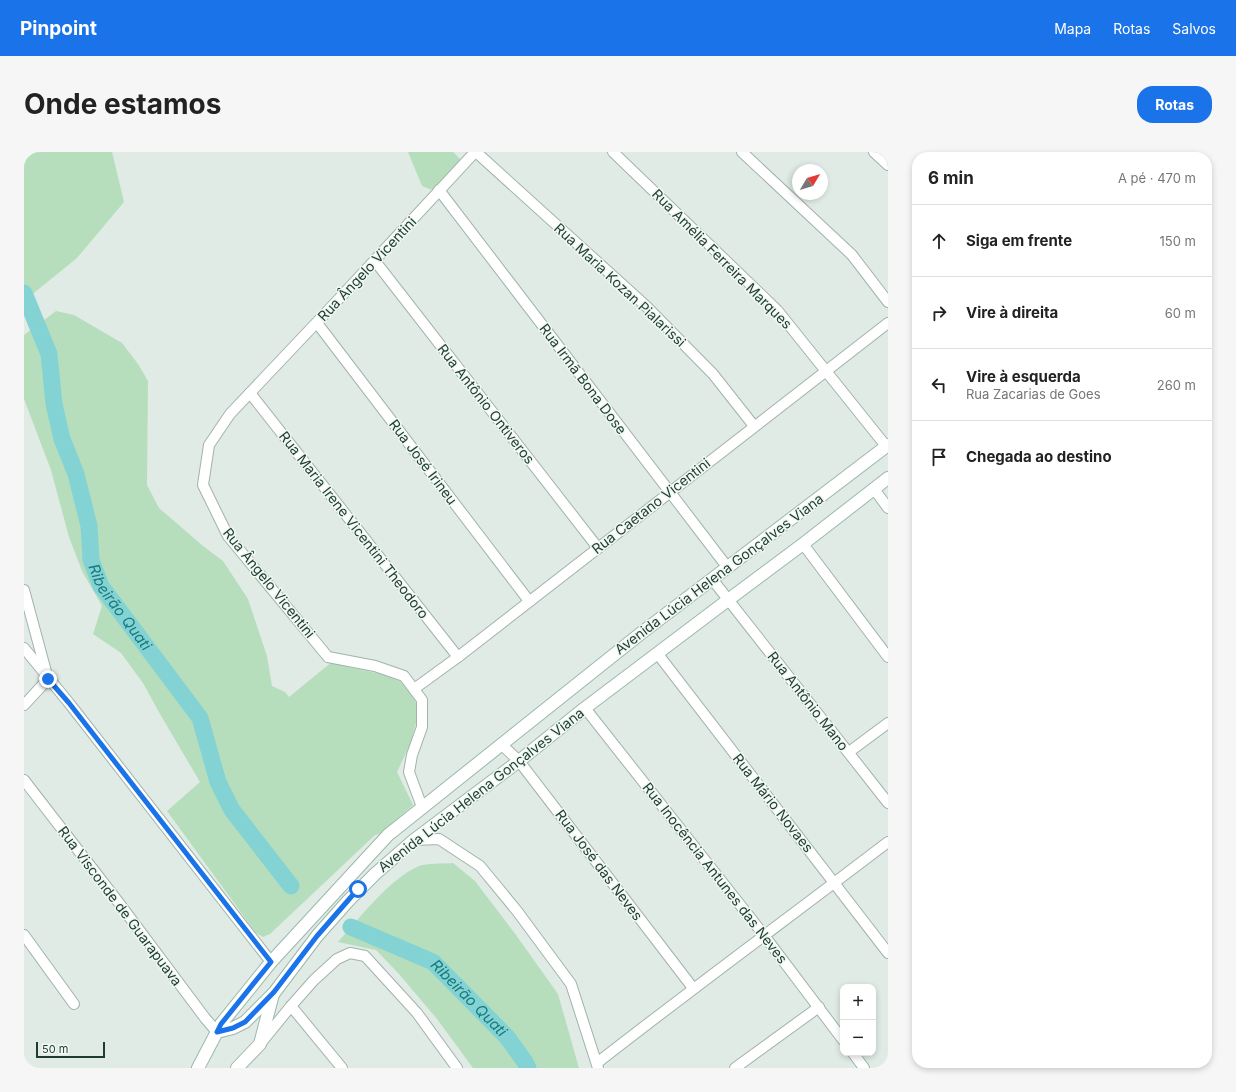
<!DOCTYPE html>
<html lang="pt">
<meta charset="utf-8">
<style>
:root{--surface:#fff;--page:#f6f6f6;--text:#222;--muted:#767676;--line:#e0e0e0;--accent:#1a73e8}
body{margin:0;font-family:Inter,sans-serif;background:var(--page);color:var(--text)}
.controls{position:absolute;right:12px;bottom:12px;display:grid;overflow:hidden;border-radius:8px;box-shadow:0 2px 6px #0003}
.controls button{width:36px;height:36px;display:grid;place-items:center;padding:0;border:0;border-bottom:1px solid var(--line);background:var(--surface);color:var(--text);font:20px sans-serif}
.compass{position:absolute;left:768px;top:12px;width:36px;height:36px;border-radius:50%;background:var(--surface);box-shadow:0 2px 6px #0003;rotate:52deg}
.scale{position:absolute;left:12px;bottom:10px;width:69px;box-sizing:border-box;padding-left:4px;border:2px solid #1f3c30;border-top:0;font-size:11px;line-height:14px;white-space:nowrap;color:#1f3c30;-webkit-text-stroke:3px #f0f8f3;paint-order:stroke}
.stop{position:absolute;width:12px;height:12px;margin:-9px;border:3px solid #1a73e8;border-radius:50%;background:#fff}
.stop.end{background:#1a73e8;border-color:#fff;box-shadow:0 1px 4px #0008}
.list{margin:0;padding:0;list-style:none}
h2{display:flex;justify-content:space-between;align-items:center;height:52px;margin:0;padding:0 16px;font-size:17px}
h2 small{font-size:13px;font-weight:400;color:var(--muted)}
.list li{display:grid;grid-template-columns:26px 1fr auto;gap:12px;align-items:center;box-sizing:border-box;height:72px;padding:0 16px;border-top:1px solid var(--line)}
.list b{display:block;font-size:15px;white-space:nowrap}
.list p{margin:0;font-size:13px;white-space:nowrap;color:var(--muted)}
.list em{font-size:13px;font-style:normal;color:var(--muted)}
.icon{flex:none;width:22px;height:22px;fill:none;stroke:currentColor;stroke-width:2;stroke-linecap:round;stroke-linejoin:round}
.map{position:relative;flex:none;width:864px;height:916px;overflow:hidden;border-radius:16px}
header{display:flex;align-items:center;gap:24px;box-sizing:border-box;height:56px;padding:0 20px;background:var(--accent);color:#fff}
header strong{font-size:19px}
nav{display:flex;gap:22px;margin-inline-start:auto;font-size:14px}
.intro{display:flex;align-items:center;justify-content:space-between;box-sizing:border-box;height:96px;padding:0 24px}
h1{margin:0;font-size:28px}
.button{padding:10px 18px;border-radius:16px;background:var(--accent);color:#fff;font-size:14px;font-weight:700}
main{display:flex;gap:24px;padding:0 24px}
aside{flex:1;background:var(--surface);border-radius:16px;box-shadow:0 2px 6px #0003}
.map>svg:first-child{display:block}
</style>
<header>
<strong>Pinpoint</strong>
<nav><a>Mapa</a><a>Rotas</a><a>Salvos</a></nav>
</header>
<div class="intro"><h1>Onde estamos</h1><a class="button">Rotas</a></div>
<main>
<div class="map">
<svg width="864" height="916" viewBox="0 0 864 916">
<rect width="100%" height="100%" fill="#dfebe4"/>
<g fill="#b7debc">
<path d="M 0,0 L 88,0 L 100,50 L 53,106 L 0,149 Z"/>
<path d="M 384,0 L 429,0 L 439,10 L 414,38 L 405,37 L 398,34 Z"/>
<path d="M 32,159 L 50,163 L 98,191 L 114,212 L 124,229 L 123,333 L 135,356 L 179,394 L 199,409 L 224,447 L 243,504 L 248,534 L 261,540 L 265,545 L 309,509 L 324,515 L 362,523 L 381,532 L 390,546 L 395,560 L 387,590 L 373,620 L 389,653 L 356,682 L 351,683 L 246,782 L 239,785 L 232,781 L 143,659 L 176,630 L 136,562 L 119,531 L 97,501 L 69,482 L 78,454 L 58,419 L 45,385 L 27,318 L 0,247 L 0,183 Z"/>
<path d="M 429,711 L 451,729 L 492,783 L 534,842 L 555,916 L 449,916 L 413,867 L 375,822 L 352,798 L 314,790 C 336,766 365,727 395,714 C 402,711 420,712 429,711 Z"/>
</g>
<g fill="none" stroke-linecap="round" stroke-linejoin="round">
<g stroke="#84d3d4" stroke-width="17">
<path id="s1" d="M 0,141 L 25,202 L 30,252 L 38,287 L 52,322 L 65,374 L 67,408 L 77,434 L 176,566 L 194,630 L 208,658 L 267,734"/>
<path id="s2" d="M 327,775 L 409,810 L 483,885 L 501,910 L 504,916"/>
</g>
<defs>
<g id="street">
<path d="M 452,0 L 622,154 L 689,222 L 730,274"/>
<path d="M 589,0 L 753,158 L 862,294"/>
<path d="M 718,0 L 828,103 L 864,150"/>
<path d="M 850,0 L 864,13"/>
<path d="M 415,38 L 704,416"/>
<path d="M 351,109 L 574,396"/>
<path d="M 293,171 L 505,449"/>
<path d="M 226,241 L 434,505"/>
<path d="M 850,337 L 864,356"/>
<path d="M 779,392 L 864,505"/>
<path d="M 688,427 L 864,651"/>
<path d="M 0,438 L 24,527 L 0,553"/>
<path d="M 0,496 L 45,551 L 247,810"/>
<path d="M 633,501 L 864,801"/>
<path d="M 390,537 L 434,505 L 864,171"/>
<path d="M 561,556 L 736,778 L 819,888"/>
<path d="M 477,592 L 495,609 L 669,836"/>
<path d="M 825,600 L 864,571"/>
<path d="M 0,628 L 95,751 L 181,866 L 193,880"/>
<path d="M 398,655 L 385,620 L 388,603 L 398,575 L 398,548 L 380,524 L 351,514 L 304,505 L 204,384 L 179,333 L 185,293 L 206,262 L 312,150 L 451,0"/>
<path d="M 390,688 L 415,687 L 456,714 L 493,759 L 547,832 L 574,916"/>
<path d="M 0,783 L 50,852"/>
<path d="M 267,854 L 318,916"/>
<path d="M 236,892 L 267,854 L 290,828 L 313,807 L 326,801 L 341,804 L 393,861 L 433,916"/>
<path d="M 829,901 L 840,916"/>
<path d="M 573,911 C 669,836 767,764 864,690"/>
<path d="M 711,916 L 795,855"/>
</g>
<g id="secondary">
<path d="M 193,880 L 209,876 L 221,870 L 250,841 L 293,784 L 324,749 L 351,722 L 390,688 L 495,609 L 561,556 L 704,448 L 779,392 L 864,326"/>
<path d="M 174,916 L 197,872 L 247,810 L 364,683 L 616,482 L 864,293"/>
<path d="M 213,916 L 236,892 L 249,842"/>
</g>
</defs>
<use href="#street" stroke="#a2b3aa" stroke-width="12"/>
<use href="#secondary" stroke="#9db8ab" stroke-width="14"/>
<use href="#street" stroke="#fff" stroke-width="10"/>
<use href="#secondary" stroke="#fff" stroke-width="12"/>
</g>
<g fill="none" stroke-linecap="round" stroke-linejoin="round">
<path stroke="#1a73e8" stroke-width="5" d="M 24,527 L 45,551 L 247,810 L 197,872 L 193,880 L 209,876 L 221,870 L 250,840 L 293,784 L 334,737"/>
</g>
<g text-anchor="middle" stroke-width="3" stroke-linejoin="round" paint-order="stroke">
<g font-size="14" fill="#1f3c30" stroke="#f0f8f3">
<text transform="translate(698 107) rotate(45)" y="5">Rua Amélia Ferreira Marques</text>
<text transform="translate(343 117) rotate(-47)" y="5">Rua Ângelo Vicentini</text>
<text transform="translate(596 133) rotate(43)" y="5">Rua Maria Kozan Pialarissi</text>
<text transform="translate(559 227) rotate(53)" y="5">Rua Irmã Bona Dose</text>
<text transform="translate(462 252) rotate(52)" y="5">Rua Antônio Ontiveros</text>
<text transform="translate(399 310) rotate(53)" y="5">Rua José Irineu</text>
<text transform="translate(627 354) rotate(-38)" y="5">Rua Caetano Vicentini</text>
<text transform="translate(330 373) rotate(52)" y="5">Rua Maria Irene Vicentini Theodoro</text>
<text transform="translate(695 422) rotate(-37)" y="5">Avenida Lúcia Helena Gonçalves Viana</text>
<text transform="translate(245 431) rotate(51)" y="5">Rua Ângelo Vicentini</text>
<text transform="translate(784 549) rotate(52)" y="5">Rua Antônio Mano</text>
<text transform="translate(457 638) rotate(-38)" y="5">Avenida Lúcia Helena Gonçalves Viana</text>
<text transform="translate(749 651) rotate(52)" y="5">Rua Mário Novaes</text>
<text transform="translate(575 713) rotate(53)" y="5">Rua José das Neves</text>
<text transform="translate(691 721) rotate(52)" y="5">Rua Inocência Antunes das Neves</text>
<text transform="translate(96 754) rotate(53)" y="5">Rua Visconde de Guarapuava</text>
</g>
<g font-size="15" font-style="italic" fill="#17797b" stroke="#f0f8f3">
<text dy="5" stroke="none"><textPath href="#s1" startOffset="333">Ribeirão Quati</textPath></text>
<text dy="5" stroke="none"><textPath href="#s2" startOffset="140">Ribeirão Quati</textPath></text>
</g>
</g>
</svg>
<div class="controls">
<button>+</button>
<button>−</button>
</div>
<svg class="compass" viewBox="-18 -18 36 36"><path d="M0-13l5 13h-10z" fill="#e53935"/><path d="M0 13l5-13h-10z" fill="#767676"/></svg>
<div class="scale">50 m</div>
<div class="stop" style="left:334px;top:737px"></div>
<div class="stop end" style="left:24px;top:527px"></div>
</div>
<aside>
<h2>6 min<small>A pé · 470 m</small></h2>
<ul class="list">
<li><svg class="icon" aria-label="ahead" viewBox="0 0 24 24"><path d="M12 20V5M6 11l6-6 6 6"/></svg><div><b>Siga em frente</b></div><em>150 m</em></li>
<li><svg class="icon" aria-label="right" viewBox="0 0 24 24"><path d="M7 20v-9h11M14 6l5 5-5 5"/></svg><div><b>Vire à direita</b></div><em>60 m</em></li>
<li><svg class="icon" aria-label="left" viewBox="0 0 24 24"><path d="M17 20v-9H6M10 6l-5 5 5 5"/></svg><div><b>Vire à esquerda</b><p>Rua Zacarias de Goes</p></div><em>260 m</em></li>
<li><svg class="icon" aria-label="arrive" viewBox="0 0 24 24"><path d="M6 21V4h12l-3 4 3 4H6"/></svg><div><b>Chegada ao destino</b></div></li>
</ul>
</aside>
</main>
